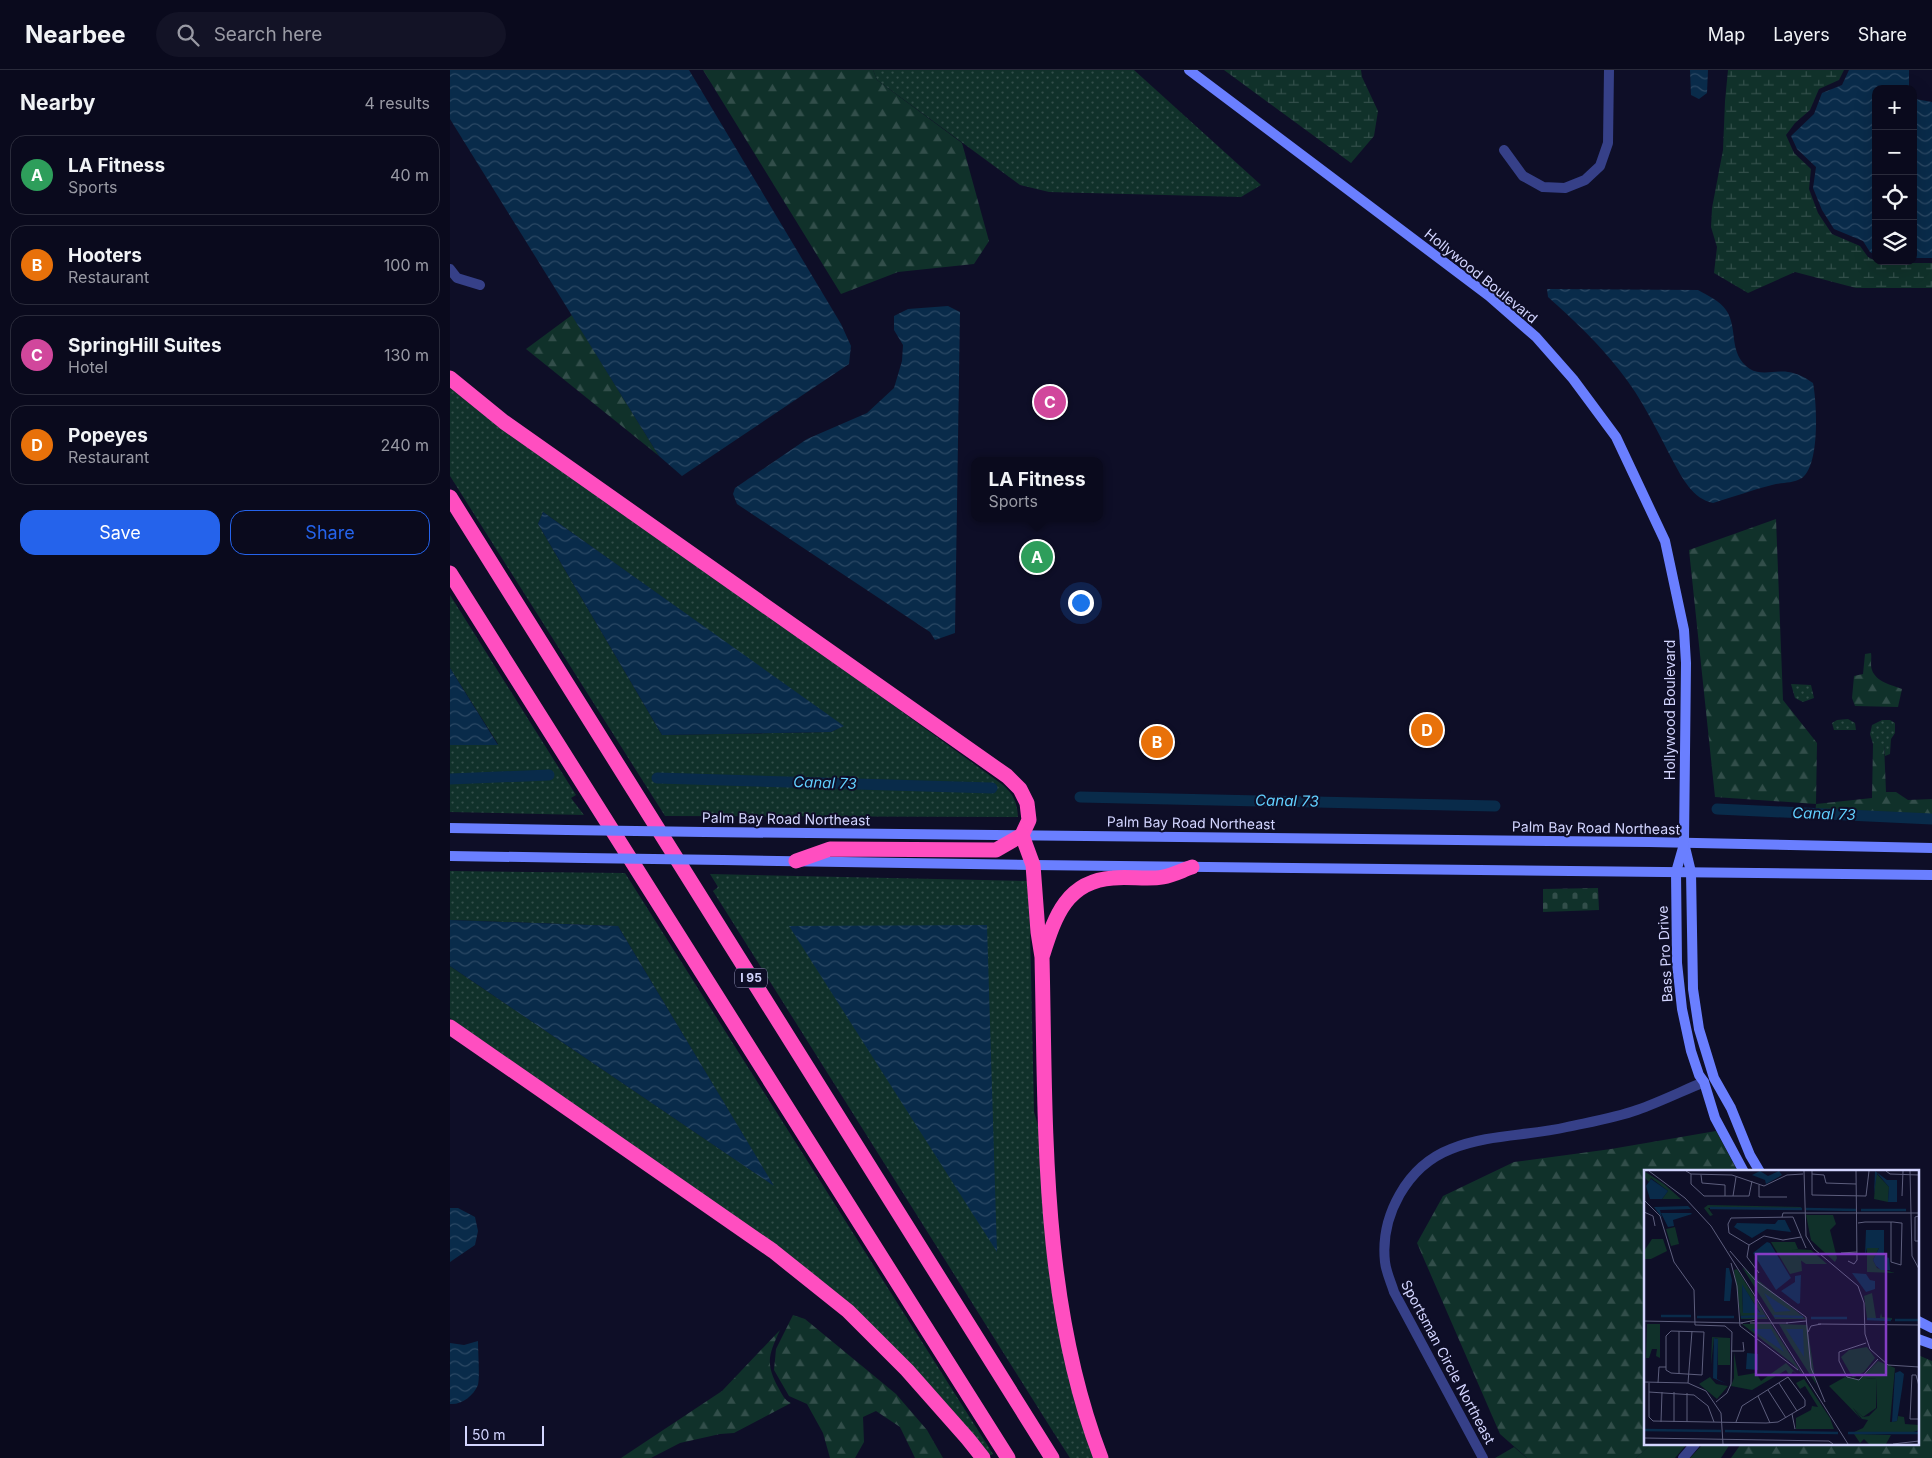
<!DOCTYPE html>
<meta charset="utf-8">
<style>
:root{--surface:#0a0a1d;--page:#131326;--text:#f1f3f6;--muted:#999aa4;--line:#2a2b3b;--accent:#2563eb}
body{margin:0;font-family:Inter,sans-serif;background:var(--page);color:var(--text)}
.controls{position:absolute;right:15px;top:15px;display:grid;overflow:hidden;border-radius:10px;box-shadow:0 5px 20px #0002}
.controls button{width:45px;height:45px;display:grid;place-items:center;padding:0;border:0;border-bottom:1px solid var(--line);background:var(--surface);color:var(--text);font:25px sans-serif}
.scale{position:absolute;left:15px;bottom:12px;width:79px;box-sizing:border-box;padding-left:5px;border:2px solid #d3d5ff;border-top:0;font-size:14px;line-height:18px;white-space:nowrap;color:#d3d5ff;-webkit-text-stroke:4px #0e0e27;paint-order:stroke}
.you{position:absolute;left:630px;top:532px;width:18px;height:18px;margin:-12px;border:4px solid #fff;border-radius:50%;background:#1a73e8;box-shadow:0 0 0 8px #1a73e833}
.badge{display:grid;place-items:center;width:32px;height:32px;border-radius:50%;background:var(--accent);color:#fff;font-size:16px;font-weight:700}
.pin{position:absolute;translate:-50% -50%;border:2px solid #fff;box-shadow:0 1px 5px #0006}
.popup{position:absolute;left:521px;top:387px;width:132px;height:65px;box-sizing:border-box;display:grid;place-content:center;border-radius:10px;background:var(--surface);filter:drop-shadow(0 1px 4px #0005);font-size:16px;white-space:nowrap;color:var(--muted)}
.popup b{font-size:19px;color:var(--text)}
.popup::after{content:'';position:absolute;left:50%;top:100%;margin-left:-10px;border:10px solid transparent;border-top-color:var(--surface)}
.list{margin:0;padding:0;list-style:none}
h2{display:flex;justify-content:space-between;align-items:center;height:65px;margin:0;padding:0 20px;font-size:21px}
h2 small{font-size:16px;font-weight:400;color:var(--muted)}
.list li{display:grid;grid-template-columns:32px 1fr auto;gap:15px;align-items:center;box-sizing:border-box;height:80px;margin:0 10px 10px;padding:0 10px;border:1px solid var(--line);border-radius:15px}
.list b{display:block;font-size:19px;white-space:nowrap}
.list p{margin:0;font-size:16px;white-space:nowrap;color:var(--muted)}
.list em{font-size:16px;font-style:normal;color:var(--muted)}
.actions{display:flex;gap:10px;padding:15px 20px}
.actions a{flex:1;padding:11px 0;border:1px solid var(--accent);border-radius:15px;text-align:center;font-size:18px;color:var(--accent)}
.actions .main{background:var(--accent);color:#fff}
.icon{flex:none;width:28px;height:28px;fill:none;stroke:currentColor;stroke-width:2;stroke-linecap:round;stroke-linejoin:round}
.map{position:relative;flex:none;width:1482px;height:1388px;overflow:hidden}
header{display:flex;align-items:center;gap:30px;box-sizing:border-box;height:70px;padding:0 25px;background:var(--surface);border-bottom:1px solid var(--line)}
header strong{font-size:24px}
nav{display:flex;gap:28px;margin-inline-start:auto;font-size:18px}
.search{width:350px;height:45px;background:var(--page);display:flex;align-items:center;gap:12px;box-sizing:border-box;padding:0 18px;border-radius:28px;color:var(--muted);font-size:19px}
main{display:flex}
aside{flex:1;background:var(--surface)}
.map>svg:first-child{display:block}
</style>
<header>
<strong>Nearbee</strong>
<div class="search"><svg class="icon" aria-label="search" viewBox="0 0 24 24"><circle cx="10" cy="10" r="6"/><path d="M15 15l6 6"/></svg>Search here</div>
<nav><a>Map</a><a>Layers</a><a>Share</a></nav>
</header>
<main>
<aside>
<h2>Nearby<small>4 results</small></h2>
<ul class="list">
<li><span class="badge" style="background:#2e9e5b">A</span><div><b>LA Fitness</b><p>Sports</p></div><em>40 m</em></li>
<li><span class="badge" style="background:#e8710a">B</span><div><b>Hooters</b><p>Restaurant</p></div><em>100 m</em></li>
<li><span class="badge" style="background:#d1479c">C</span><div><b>SpringHill Suites</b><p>Hotel</p></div><em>130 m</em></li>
<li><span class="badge" style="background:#e8710a">D</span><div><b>Popeyes</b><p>Restaurant</p></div><em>240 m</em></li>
</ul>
<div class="actions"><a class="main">Save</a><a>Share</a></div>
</aside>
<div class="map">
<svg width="1482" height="1388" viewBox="0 0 1482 1388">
<defs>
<pattern id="grass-dots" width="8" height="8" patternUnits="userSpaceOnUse" patternTransform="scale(1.25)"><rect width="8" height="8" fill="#10312a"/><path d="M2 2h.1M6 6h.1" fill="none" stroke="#324e4a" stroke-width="1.8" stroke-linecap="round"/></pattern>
<pattern id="forest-firs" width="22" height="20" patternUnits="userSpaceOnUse" patternTransform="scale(1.25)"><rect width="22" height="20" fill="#10312a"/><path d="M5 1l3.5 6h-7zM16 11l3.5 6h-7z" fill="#324e4a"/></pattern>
<pattern id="wetland-marsh" width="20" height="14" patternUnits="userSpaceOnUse" patternTransform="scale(1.25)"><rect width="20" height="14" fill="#10312a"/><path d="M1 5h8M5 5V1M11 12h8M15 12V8" fill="none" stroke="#324e4a"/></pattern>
<pattern id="cemetery-stones" width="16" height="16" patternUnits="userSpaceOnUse" patternTransform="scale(1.25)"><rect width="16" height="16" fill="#10312a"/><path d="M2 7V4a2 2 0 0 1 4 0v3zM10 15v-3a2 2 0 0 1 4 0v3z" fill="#324e4a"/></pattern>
<pattern id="water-waves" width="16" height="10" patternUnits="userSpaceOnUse" patternTransform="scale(1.25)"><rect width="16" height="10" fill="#092b4a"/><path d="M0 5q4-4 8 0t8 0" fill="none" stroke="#2c4965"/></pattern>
</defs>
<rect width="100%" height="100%" fill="#0e0e27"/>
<g fill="url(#grass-dots)" fill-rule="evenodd">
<path d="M 423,0 L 684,0 L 811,115 L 791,127 L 599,122 L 570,115 L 427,10 Z"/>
<path d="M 0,314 L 553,715 C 564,725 567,732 568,747 L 215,746 L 0,406 ZM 93,442 L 393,656 L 381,662 L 212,665 L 88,454 Z"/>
<path d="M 0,525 L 126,725 L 121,728 L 134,745 L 0,742 L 0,675 L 48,674 L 0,598 Z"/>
<path d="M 1341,614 L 1361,615 L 1364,628 L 1353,632 L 1345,628 Z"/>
<path d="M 1398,649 L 1405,653 L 1406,660 L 1384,660 L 1382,653 L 1387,650 Z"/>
<path d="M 1432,650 L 1440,650 L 1445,653 L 1445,663 L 1441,669 L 1440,684 L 1435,686 L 1434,675 L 1423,674 L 1420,664 L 1422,655 Z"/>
<path d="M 0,801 L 175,803 L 543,1384 L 539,1386 L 519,1361 L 285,1147 L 0,948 L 0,896 L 323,1115 L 168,856 L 0,850 Z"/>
<path d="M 260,804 L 579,811 L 584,1042 L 593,1071 L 598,1170 L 647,1388 L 620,1388 L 602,1360 L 263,821 L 268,817 Z"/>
</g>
<g fill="url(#forest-firs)">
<path d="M 253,0 L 423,0 L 427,10 L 512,73 L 539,171 L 524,194 L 448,202 L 391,224 Z"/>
<path d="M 122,245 L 209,386 L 76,279 Z"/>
<path d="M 1326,449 L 1333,630 L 1367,673 L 1366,734 L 1422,728 L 1423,674 L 1434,674 L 1436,722 L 1446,722 L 1458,730 L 1482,729 L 1482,753 L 1365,746 L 1366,734 L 1265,727 L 1239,480 Z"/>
<path d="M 1421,583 C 1422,588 1420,595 1422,600 C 1426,612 1442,615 1452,619 L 1448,637 L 1405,636 L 1402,628 L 1404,606 L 1413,604 L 1415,584 Z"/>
<path d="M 1266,1061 L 1288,1102 L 1196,1102 L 1196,1374 L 1201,1374 L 1186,1388 L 1077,1388 L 1050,1364 L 967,1173 L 993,1126 L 1064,1092 L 1161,1079 Z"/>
<path d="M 343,1245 L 355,1249 L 446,1324 L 477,1360 L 493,1388 L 465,1388 L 450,1357 L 426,1341 L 413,1347 L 414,1372 L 405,1388 L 380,1388 L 373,1363 L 357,1334 L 339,1326 L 324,1300 L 326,1279 Z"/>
<path d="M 330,1260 C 319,1284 315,1293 328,1317 C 332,1324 334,1330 341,1333 L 284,1363 L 270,1364 L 230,1373 L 201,1388 L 171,1388 L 272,1321 Z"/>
<path d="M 1468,1285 L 1482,1291 L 1482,1388 L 1281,1388 L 1291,1374 L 1468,1374 Z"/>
</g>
<g fill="url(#wetland-marsh)">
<path d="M 774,0 L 911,0 L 912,7 L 928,41 L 924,66 L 901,93 Z"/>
<path d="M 1278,0 L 1394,0 L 1389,10 L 1369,19 L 1360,40 L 1345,53 L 1336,65 L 1344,83 L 1361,99 L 1359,119 L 1368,143 L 1382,164 L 1410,176 L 1418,187 L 1430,193 L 1482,193 L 1482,218 L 1406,218 L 1345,202 L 1298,223 L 1264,203 L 1267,177 L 1261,157 L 1262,138 L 1273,80 L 1275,31 Z"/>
</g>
<path fill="url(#cemetery-stones)" d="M 1148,818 L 1149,840 L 1093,842 L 1093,819 Z"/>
<g fill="#10312a">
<path d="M 1201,1374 L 1237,1374 L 1225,1388 L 1186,1388 Z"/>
<path d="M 1253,1374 L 1280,1374 L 1271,1388 L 1240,1388 Z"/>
<path d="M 1064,1377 L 1077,1388 L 1045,1388 Z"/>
</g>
<g fill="url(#water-waves)">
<path d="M 0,0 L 239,0 L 391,254 L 401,276 L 399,294 L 232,406 L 209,386 L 0,49 Z"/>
<path d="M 1240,0 L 1258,0 L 1257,23 L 1249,29 L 1241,25 Z"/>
<path d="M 1399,0 L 1459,0 L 1459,19 L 1426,19 L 1426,185 L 1420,182 L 1413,171 L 1384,159 L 1372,140 L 1363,118 L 1366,97 L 1347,79 L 1341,66 L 1364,44 L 1372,23 L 1392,15 Z"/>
<path d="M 1463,27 L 1465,29 L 1482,32 L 1482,188 L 1463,188 Z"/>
<path d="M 1097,219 L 1248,220 C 1257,225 1270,231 1276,240 C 1289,259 1277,283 1300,299 C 1311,306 1326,300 1338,302 C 1347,303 1356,308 1363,313 C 1367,333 1370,395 1352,408 C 1342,414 1332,412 1322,415 C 1302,420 1283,427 1263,433 C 1243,429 1232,408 1223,391 C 1207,361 1192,328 1170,301 C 1149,274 1124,250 1098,227 Z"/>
<path d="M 498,236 L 510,242 L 505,563 L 485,570 L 480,562 L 287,434 L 283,424 L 285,418 L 357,369 L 417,343 L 444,318 L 452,291 L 453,275 L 444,260 L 444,246 L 458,239 Z"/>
<path d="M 93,442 L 394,656 L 381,662 L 212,665 L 88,454 Z"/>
<path d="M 0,598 L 48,675 L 0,675 Z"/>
<path d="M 0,850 L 168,856 L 324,1116 L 0,896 Z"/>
<path d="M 537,855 L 547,1182 L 339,856 Z"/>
<path d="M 0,1138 L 8,1138 L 25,1147 L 28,1161 L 25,1175 L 0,1192 Z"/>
<path d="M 28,1271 C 28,1281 30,1308 28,1315 C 23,1326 12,1335 0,1334 L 0,1273 L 14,1275 Z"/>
</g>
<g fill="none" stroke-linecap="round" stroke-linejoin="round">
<g stroke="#092b4a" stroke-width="11">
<path d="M 207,708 L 542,718"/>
<path d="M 0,709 L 99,705"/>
<path d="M 630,727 L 1045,736"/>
<path d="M 1267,739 L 1482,749"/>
</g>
<g stroke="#364088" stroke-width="10">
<path d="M 1054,80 L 1073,106 L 1093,117 L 1115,118 L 1135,110 L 1150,96 L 1158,73 L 1159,0"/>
<path d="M 0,199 L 7,208 L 30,215"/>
<path d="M 1033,1388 L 944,1222 C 941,1212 936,1202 935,1192 C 930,1146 957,1096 1001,1079 C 1038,1064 1079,1066 1117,1057 C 1140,1052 1165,1048 1187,1040 C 1210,1032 1232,1021 1254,1012"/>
<path d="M 1233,1388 L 1245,1374"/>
</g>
<g stroke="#6a7fff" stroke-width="10">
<path d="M 739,0 L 1039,226 L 1086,267 L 1123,309 L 1166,367 L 1215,471 L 1234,560 L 1236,593 L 1234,773 L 1241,802 L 1243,919 L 1249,959 L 1264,1008 L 1281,1038 L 1300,1085 L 1310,1102"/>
<path d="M 0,758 L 117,760"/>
<path d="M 255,762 L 1199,772 L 1482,778"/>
<path d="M 1234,774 L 1226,802 L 1227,893 L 1232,939 L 1241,981 L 1249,1005 L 1254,1012 L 1265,1048 L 1294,1102"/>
<path d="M 0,786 L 134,788"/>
<path d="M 273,790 L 583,795 L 1482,805"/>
<path d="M 1468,1251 L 1482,1258"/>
<path d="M 1468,1269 L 1482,1274"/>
</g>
<g stroke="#ff4ec0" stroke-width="15">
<path d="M 0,308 L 54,352 L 557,706 L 570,719 L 577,733 L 579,750 L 572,765 L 546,780 L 380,779 L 346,791"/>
<path d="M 0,427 L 602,1388"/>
<path d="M 0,503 L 558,1388"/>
<path d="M 572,765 L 583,795 L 588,862 L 592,887 C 596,1055 590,1229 651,1388"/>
<path d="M 593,884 C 605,846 617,811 663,808 C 679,806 697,810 713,807 C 723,805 733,800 742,797"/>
<path d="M 0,957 L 323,1181 L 398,1241 L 457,1300 L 518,1369 L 533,1388"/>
</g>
<g stroke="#6a7fff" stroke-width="10">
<path d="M 117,760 L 255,762"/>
<path d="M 134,788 L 273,790"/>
</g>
</g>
<g text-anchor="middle" stroke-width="4" stroke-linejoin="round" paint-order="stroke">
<rect fill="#0e0e27" stroke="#9899be" stroke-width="1" x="285" y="898.5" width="32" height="19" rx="4"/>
<g font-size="12" font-weight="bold" fill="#d3d5ff">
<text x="301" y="912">I 95</text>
</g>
<g font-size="14" fill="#d3d5ff" stroke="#0e0e27">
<text transform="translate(1031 206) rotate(39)" y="5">Hollywood Boulevard</text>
<text transform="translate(1220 640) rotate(-90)" y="5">Hollywood Boulevard</text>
<text transform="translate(336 749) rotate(1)" y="5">Palm Bay Road Northeast</text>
<text transform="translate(741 753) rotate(1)" y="5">Palm Bay Road Northeast</text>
<text transform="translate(1146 758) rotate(1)" y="5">Palm Bay Road Northeast</text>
<text transform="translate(1215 884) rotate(-93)" y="5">Bass Pro Drive</text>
<text transform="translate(998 1292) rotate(62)" y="5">Sportsman Circle Northeast</text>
</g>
<g font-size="15" font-style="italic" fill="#61d0ff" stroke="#0e0e27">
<text transform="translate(375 713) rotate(2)" y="5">Canal 73</text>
<text transform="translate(837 731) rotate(1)" y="5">Canal 73</text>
<text transform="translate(1374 744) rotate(2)" y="5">Canal 73</text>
</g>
</g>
<g transform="translate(1194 1100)">
<rect width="275" height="275" fill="#0e0e27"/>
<path d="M 31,57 L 35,74 L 27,76 L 22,59 ZM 8,69 L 19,69 L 23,81 L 7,89 L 0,89 L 0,81 ZM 147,79 L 167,80 L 183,94 L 162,94 L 149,85 ZM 98,97 L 162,149 L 131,149 ZM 93,99 L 124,149 L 97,149 L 90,100 ZM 98,115 L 116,142 L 99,143 ZM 98,154 L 127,154 L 159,205 L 149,194 ZM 135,154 L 163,155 L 172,214 L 147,175 ZM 68,167 L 86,168 L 86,195 L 74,195 L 74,169 L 70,168 L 67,195 Z" fill="#10312a" fill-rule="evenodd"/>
<path d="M 0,1 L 20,14 L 37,29 L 18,29 L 24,21 L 7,8 L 5,12 L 0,7 ZM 64,35 L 157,37 L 157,40 L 64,38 L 69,45 L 66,46 L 60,38 ZM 127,72 L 151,72 L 154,79 L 148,80 L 157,90 L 158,101 L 146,104 ZM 228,123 L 232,148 L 236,148 L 237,143 L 238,147 L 248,148 L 248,150 L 223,148 L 220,126 ZM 3,154 L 16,154 L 16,188 L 12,186 L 13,179 L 8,179 L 5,188 L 2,188 ZM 223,177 L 231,188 L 220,202 L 209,208 L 197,187 L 205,180 ZM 90,182 L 94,206 L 112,203 L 117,211 L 142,193 L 155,206 L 149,201 L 146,206 L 142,200 L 108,220 L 87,216 L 90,208 ZM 234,191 L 251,198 L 246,252 L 253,251 L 254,246 L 260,247 L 261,254 L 275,255 L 275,260 L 264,264 L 208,263 L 219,258 L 224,250 L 218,249 L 209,238 L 219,247 L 225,246 L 233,238 L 232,209 L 221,208 ZM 160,209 L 186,248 L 190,259 L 152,259 L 152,248 L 167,240 L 168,236 L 174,237 L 161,216 L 156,219 L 152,213 ZM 210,264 L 216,264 L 247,265 L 242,274 L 225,274 L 220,269 L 216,273 Z" fill="#10312a"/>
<path d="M 232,3 L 245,17 L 244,32 L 230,29 ZM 162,45 L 189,45 L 192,54 L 186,60 L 193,88 L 191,92 L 167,70 ZM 223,78 L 235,78 L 229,90 L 233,98 L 251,103 L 223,102 Z" fill="#10312a"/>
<path d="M 234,191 L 222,208 L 232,209 L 232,238 L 219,247 L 209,238 L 217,249 L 185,216 L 201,207 L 215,210 ZM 66,207 L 72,214 L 84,216 L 73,229 L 55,214 Z" fill="#10312a"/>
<path d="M 116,1 L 124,6 L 135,1 L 138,5 L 122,14 L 121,10 L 108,5 ZM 231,1 L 243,10 L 253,10 L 253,32 L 244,32 L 245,17 L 233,3 L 230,24 ZM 7,9 L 24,21 L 18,29 L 6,29 L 2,16 ZM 44,36 L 47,39 L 16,40 L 18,48 L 10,37 ZM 17,43 L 47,43 L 48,44 L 29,50 L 30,56 L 24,57 ZM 134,50 L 141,50 L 147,62 L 123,59 L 108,68 L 90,57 L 93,53 L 131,54 ZM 222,60 L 240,60 L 240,86 L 245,88 L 246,100 L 237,100 L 232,96 L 229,90 L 235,78 L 223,78 L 221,86 ZM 123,72 L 126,73 L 147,108 L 132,120 L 109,83 ZM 82,98 L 85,98 L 88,110 L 86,131 L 80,131 ZM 208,103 L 222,104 L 226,110 L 231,111 L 231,119 L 222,122 ZM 157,105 L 156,133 L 154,134 L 137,121 L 151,112 L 151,106 ZM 98,114 L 116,143 L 99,143 ZM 120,123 L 147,141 L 131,142 ZM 107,159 L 127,159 L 140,182 ZM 142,159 L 159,159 L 160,187 ZM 70,168 L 74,169 L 73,209 L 83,214 L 69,208 ZM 103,183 L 114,184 L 114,200 L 102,199 ZM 256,201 L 260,204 L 258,219 L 253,251 L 248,252 L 251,203 Z" fill="#092b4a"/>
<path fill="none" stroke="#092b4a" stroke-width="2.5" d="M 66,38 L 158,39M 162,39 L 212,40M 217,40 L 262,40M 17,146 L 47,146M 130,146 L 159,147M 53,147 L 90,147M 97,147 L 121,146M 167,148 L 203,148M 223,149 L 247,150M 251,150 L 275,150M 0,260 L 77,261M 81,261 L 194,263M 204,263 L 275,263"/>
<path fill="none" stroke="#5d5e7d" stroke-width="1" d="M 5,1 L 41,28 L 67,56 L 204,274M 42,1 L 47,4 L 88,5 L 120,16 L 143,5 L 159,4M 160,1 L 162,66 L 170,79 L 214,116 L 220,133 L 221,164 L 226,179 L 244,195 L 275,197M 168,1 L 168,25 L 222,26 L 225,1M 242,1 L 246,4 L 275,5M 266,1 L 268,86 L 275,99M 47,4 L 47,14 L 60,26 L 105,26 L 108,11M 168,4 L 180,5 L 182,13 L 212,14M 57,5 L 58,13 L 81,15 L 81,26M 115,15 L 115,27 L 143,27M 89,26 L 92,7M 258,26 L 259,1M 0,30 L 16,46 L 30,92 L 50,120 L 51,155 L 81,156 L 88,162 L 87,214 L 83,223 L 72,232M 0,42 L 9,46 L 11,56M 275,46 L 271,47 L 271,71 L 275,71M 138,47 L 139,43 L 275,43M 214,53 L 221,52 L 249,52 L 257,53 L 258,53 L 257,95 L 247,92 L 247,52M 105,75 L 85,63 L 84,54 L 87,48 L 149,47 L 162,78M 86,81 L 111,110 L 162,147 L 167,198 L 181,232M 197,83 L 213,82M 204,91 L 210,94 L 213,90 L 212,1M 87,93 L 93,116 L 96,156 L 154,200M 115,103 L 103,87 L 105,75 L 120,66 L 139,70 L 157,67M 0,151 L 99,153M 97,153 L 112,150M 106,153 L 144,153M 142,153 L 162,151M 174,154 L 275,155M 27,161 L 60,162 L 58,205 L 27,203 L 22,200 L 22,166 ZM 164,162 L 167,156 L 177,154M 222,173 L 195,182 L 195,191 L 203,207 L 215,210 L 234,189M 87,181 L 100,181 L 99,172M 35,203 L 35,161M 0,212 L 44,213 L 62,221 L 77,243 L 79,274M 5,213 L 5,247 L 9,251 L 122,253 L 134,252 L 161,236 L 161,230 L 144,207 L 98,236 L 92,252M 14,213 L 15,197 L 22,197M 44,213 L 48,161M 135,213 L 153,241M 275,216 L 272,205 L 268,205 L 266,249 L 275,249M 124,220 L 142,248M 5,222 L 50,225 L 64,236 L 70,252M 114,226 L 126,253M 148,244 L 151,259M 17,252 L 18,222M 30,252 L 30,222M 43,252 L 43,223M 0,268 L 185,271 L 189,274M 249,274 L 275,271"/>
<path fill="#843dc5" fill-opacity="0.15" stroke="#843dc5" stroke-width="2.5" d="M 112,84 L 242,84 L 242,205 L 112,205 Z"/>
<rect width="275" height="275" fill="none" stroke="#d3d5ff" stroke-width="2.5"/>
</g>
</svg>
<div class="controls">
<button>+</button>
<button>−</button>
<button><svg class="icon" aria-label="locate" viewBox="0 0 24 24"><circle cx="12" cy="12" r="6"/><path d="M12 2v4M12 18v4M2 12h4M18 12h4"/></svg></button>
<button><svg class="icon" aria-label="layers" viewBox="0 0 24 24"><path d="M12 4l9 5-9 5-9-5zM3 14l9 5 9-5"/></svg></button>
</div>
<div class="scale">50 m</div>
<div class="you"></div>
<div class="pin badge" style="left:587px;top:487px;background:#2e9e5b">A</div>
<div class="popup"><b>LA Fitness</b>Sports</div>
<div class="pin badge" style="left:707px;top:672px;background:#e8710a">B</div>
<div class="pin badge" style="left:600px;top:332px;background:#d1479c">C</div>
<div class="pin badge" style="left:977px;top:660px;background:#e8710a">D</div>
</div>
</main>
